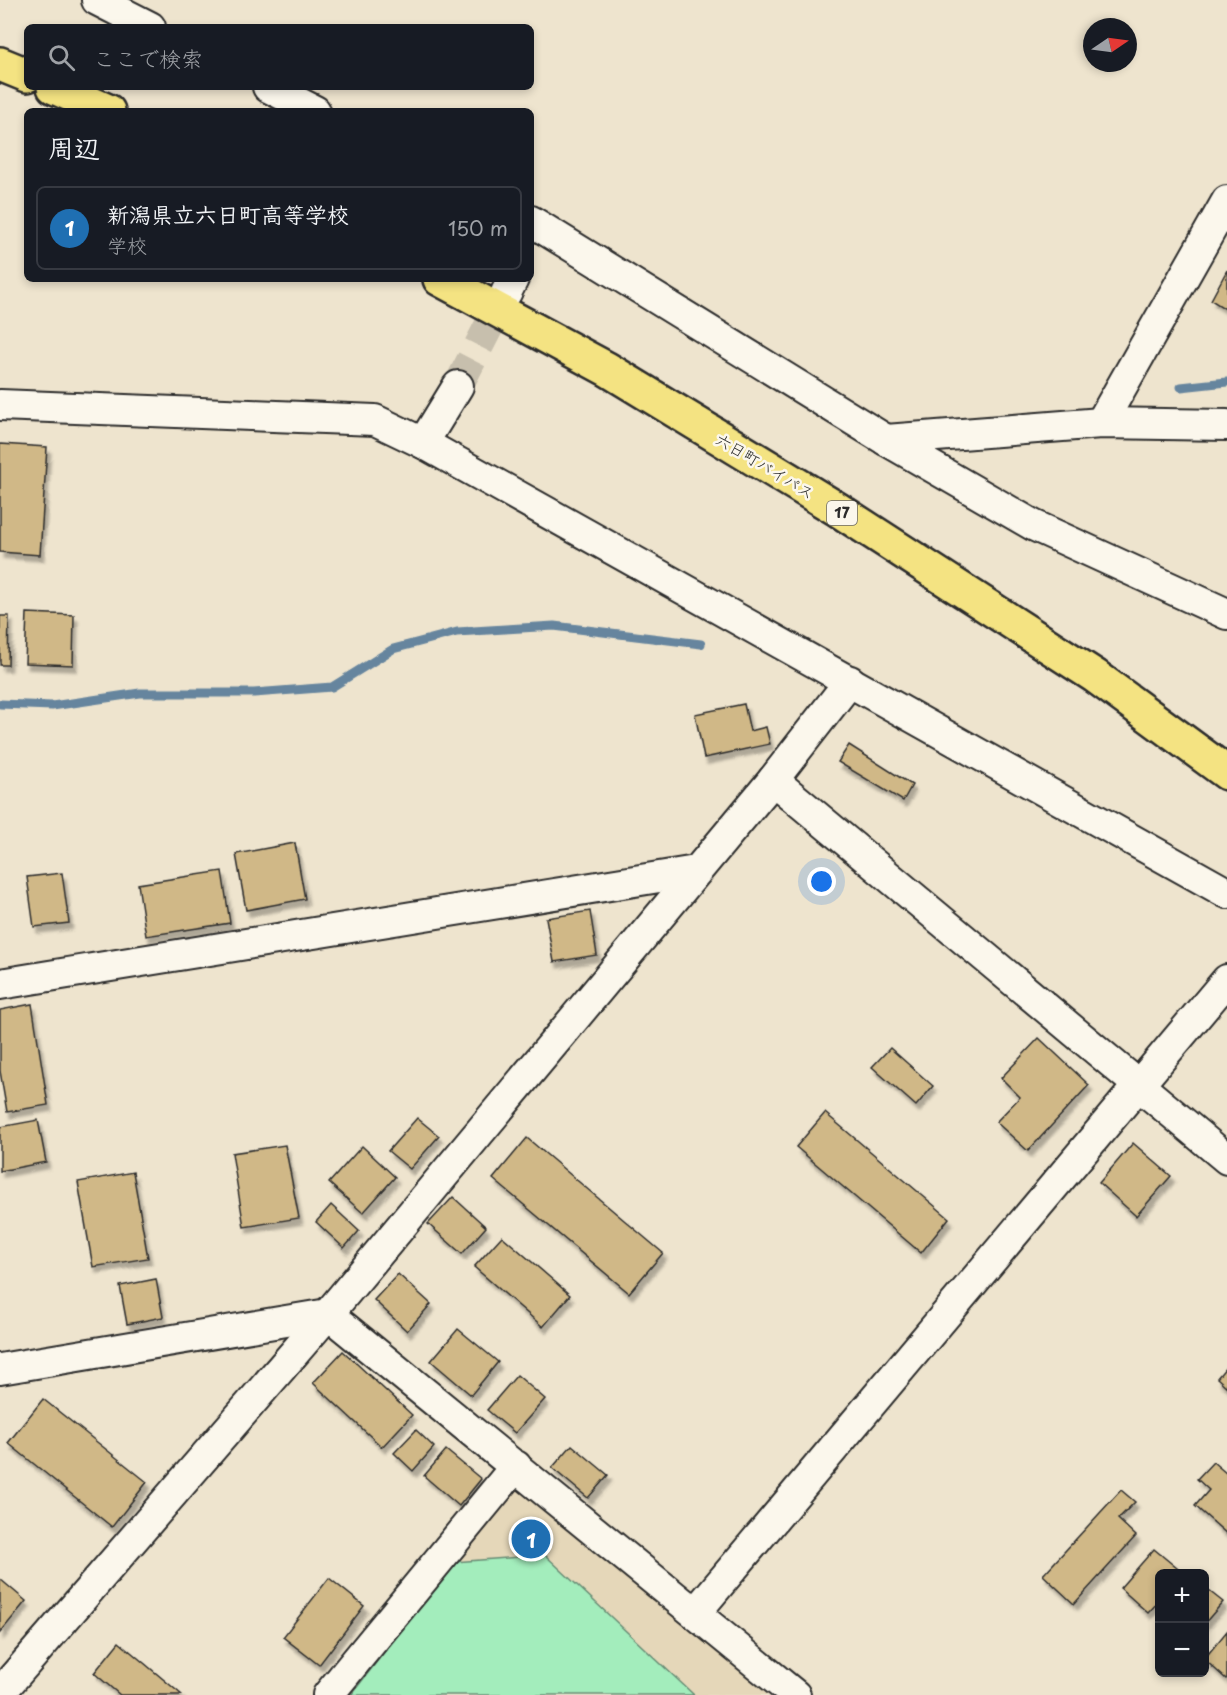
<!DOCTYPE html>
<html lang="ja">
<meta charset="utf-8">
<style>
:root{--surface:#171b24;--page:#20242c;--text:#f1f3f6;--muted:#9ea1a6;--line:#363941;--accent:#1f6fb2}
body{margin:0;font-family:"Playpen Sans","Klee One",sans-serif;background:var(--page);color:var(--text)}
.controls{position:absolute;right:18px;bottom:18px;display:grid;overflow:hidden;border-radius:9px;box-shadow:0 3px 9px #0003}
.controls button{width:54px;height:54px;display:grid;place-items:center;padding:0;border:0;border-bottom:2px solid var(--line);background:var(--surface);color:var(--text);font:30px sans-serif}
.compass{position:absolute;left:1083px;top:18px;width:54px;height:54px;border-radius:50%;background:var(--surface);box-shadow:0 3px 9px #0003;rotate:77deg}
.you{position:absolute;left:822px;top:882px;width:21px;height:21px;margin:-15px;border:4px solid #fff;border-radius:50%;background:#1a73e8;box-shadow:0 0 0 9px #1a73e833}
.badge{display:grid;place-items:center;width:39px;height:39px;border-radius:50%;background:var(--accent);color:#fff;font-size:20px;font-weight:700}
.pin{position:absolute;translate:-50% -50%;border:3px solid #fff;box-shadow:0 2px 6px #0006}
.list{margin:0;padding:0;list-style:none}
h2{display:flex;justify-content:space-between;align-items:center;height:78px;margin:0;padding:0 24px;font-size:26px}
h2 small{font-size:20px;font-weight:400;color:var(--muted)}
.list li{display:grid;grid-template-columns:39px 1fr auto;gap:18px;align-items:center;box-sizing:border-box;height:84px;margin:0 12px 12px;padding:0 12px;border:2px solid var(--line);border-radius:9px}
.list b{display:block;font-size:22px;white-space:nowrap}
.list p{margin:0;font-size:20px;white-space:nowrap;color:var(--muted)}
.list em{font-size:20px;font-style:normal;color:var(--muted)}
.icon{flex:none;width:33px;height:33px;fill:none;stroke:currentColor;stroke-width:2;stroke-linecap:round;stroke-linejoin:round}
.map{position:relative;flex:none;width:1227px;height:1695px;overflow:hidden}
.search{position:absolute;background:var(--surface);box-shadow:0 3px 9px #0003;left:24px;top:24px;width:510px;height:66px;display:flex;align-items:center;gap:15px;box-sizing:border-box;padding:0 21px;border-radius:9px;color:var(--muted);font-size:22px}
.panel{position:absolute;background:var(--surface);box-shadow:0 3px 9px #0003;left:24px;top:108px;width:510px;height:174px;border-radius:9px}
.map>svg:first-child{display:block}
</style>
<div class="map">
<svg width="1227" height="1695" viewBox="0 0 1227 1695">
<defs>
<filter id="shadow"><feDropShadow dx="3.5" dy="6" stdDeviation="1.5" flood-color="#0004"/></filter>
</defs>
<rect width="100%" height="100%" fill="#eee4ce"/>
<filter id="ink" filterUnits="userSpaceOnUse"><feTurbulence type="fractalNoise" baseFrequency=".0167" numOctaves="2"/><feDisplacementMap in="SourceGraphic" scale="12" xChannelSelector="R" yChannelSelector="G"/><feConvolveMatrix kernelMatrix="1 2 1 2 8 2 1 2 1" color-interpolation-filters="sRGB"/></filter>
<g filter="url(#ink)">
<path fill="#e5d7b9" d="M 516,1466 L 795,1695 L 328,1695 Z"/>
<path fill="#a3edbc" stroke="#678c74" stroke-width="1.5" d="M 545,1555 L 694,1695 L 351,1695 L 454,1562 Z"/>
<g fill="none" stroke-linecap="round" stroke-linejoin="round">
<g stroke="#66859e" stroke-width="9">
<path d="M 1181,387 L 1227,382"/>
<path d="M 0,704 L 52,706 L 140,693 L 254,693 L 332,687 L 393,649 L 457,632 L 554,626 L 701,644"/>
</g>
</g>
<g fill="#d0b887" stroke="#2b2b2b" stroke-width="1.5" filter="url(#shadow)">
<path d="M 1227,270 L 1227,310 L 1211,300 Z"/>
<path d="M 0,444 L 47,447 L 40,555 L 0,552 Z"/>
<path d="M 27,613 L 74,615 L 73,665 L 25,663 Z"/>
<path d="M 0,616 L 9,616 L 8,665 L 0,665 Z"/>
<path d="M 744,704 L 750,731 L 766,727 L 770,744 L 704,758 L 695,714 Z"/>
<path d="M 849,745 L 912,785 L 903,801 L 838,762 Z"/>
<path d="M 295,843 L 305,899 L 246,910 L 236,854 Z"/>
<path d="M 222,871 L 230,923 L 146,936 L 138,884 Z"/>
<path d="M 62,873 L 69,923 L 34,927 L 27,877 Z"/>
<path d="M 590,911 L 597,955 L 554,962 L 546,918 Z"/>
<path d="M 32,1004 L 48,1105 L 7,1112 L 0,1071 L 0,1010 Z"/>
<path d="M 1039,1038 L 1089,1085 L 1028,1151 L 996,1122 L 1020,1097 L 1001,1078 Z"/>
<path d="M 890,1048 L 933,1086 L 916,1106 L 872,1067 Z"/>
<path d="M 825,1113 L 949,1218 L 921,1253 L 796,1147 Z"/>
<path d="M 417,1118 L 439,1136 L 410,1169 L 388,1151 Z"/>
<path d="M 38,1120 L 46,1162 L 0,1171 L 0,1127 Z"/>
<path d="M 527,1138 L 663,1253 L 629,1293 L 493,1179 Z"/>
<path d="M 1133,1143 L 1171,1176 L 1136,1216 L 1099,1183 Z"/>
<path d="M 285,1145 L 299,1218 L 244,1227 L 232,1153 Z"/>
<path d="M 362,1146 L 395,1177 L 363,1213 L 329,1183 Z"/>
<path d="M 133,1172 L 148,1258 L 93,1267 L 78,1182 Z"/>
<path d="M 453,1197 L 486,1227 L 462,1254 L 428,1224 Z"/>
<path d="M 331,1205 L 359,1231 L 344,1248 L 316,1222 Z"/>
<path d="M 502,1236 L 570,1295 L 543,1327 L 474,1267 Z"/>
<path d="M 398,1274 L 431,1304 L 407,1331 L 374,1300 Z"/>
<path d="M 156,1279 L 163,1317 L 127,1324 L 120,1286 Z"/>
<path d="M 458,1329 L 498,1362 L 471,1395 L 431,1361 Z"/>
<path d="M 343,1351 L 412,1415 L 382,1447 L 313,1383 Z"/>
<path d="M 1227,1366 L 1227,1387 L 1217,1378 Z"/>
<path d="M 517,1375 L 545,1399 L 515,1433 L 487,1410 Z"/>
<path d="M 43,1399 L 147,1482 L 112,1527 L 8,1443 Z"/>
<path d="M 416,1430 L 434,1447 L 413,1471 L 394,1453 Z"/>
<path d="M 572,1445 L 608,1475 L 588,1498 L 552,1468 Z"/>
<path d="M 446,1450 L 481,1479 L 459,1506 L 424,1476 Z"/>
<path d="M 1213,1462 L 1227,1474 L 1227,1534 L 1195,1506 L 1209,1490 L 1197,1479 Z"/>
<path d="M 1121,1490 L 1135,1502 L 1118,1519 L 1136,1536 L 1074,1604 L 1043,1575 Z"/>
<path d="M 1154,1549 L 1183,1573 L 1160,1574 L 1160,1600 L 1148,1613 L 1120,1588 Z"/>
<path d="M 329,1578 L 364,1606 L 319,1665 L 283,1637 Z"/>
<path d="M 0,1579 L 26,1601 L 0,1633 Z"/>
<path d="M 1204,1587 L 1223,1602 L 1204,1624 Z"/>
<path d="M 1227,1631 L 1227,1678 L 1226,1679 L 1204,1659 Z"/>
<path d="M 119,1642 L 182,1695 L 120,1695 L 94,1673 Z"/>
</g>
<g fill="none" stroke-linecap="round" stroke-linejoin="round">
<path stroke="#c7bfad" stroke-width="30" stroke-dasharray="30 15" stroke-linecap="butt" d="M 458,386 L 506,293"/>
<defs>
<g id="minor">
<path d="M 97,0 L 150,27"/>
<path d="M 268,87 L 315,111"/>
<path d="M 531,221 L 886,440 L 1033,525 L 1227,614"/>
<path d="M 506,293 L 513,279"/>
<path d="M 0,405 L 375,420 L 423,443 L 1227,893"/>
<path d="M 1101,423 L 1227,201"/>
<path d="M 886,440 L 1101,423 L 1227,425"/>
<path d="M 423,443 L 458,386"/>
<path d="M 773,780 L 1227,1159"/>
<path d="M 0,984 L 696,871"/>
<path d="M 0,1369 L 328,1314 L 795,1695"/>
<path d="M 696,1612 L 1227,980"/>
<path d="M 0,1693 L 328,1314 L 773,780 L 850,681"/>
<path d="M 328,1695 L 516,1466"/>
</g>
<g id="trunk">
<path d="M 0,64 L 27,75"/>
<path d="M 54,87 L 108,111"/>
<path d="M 440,279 L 607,369 L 837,509 L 1095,676 L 1227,773"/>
</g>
</defs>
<use href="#minor" stroke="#2b2b2b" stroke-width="34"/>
<use href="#trunk" stroke="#2b2b2b" stroke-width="38"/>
<use href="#minor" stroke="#fbf7ec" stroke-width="30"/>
<use href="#trunk" stroke="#f4e382" stroke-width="33"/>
</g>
</g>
<g text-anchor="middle" stroke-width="5" stroke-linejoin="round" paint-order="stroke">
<rect fill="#fbf7ec" stroke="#696865" stroke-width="1.5" x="827" y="501" width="30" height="24" rx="4.5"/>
<g font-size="15" font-weight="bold" fill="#2b2b2b">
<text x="842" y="518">17</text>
</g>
<g font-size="16" fill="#2b2b2b" stroke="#fbf7ec">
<text transform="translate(765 466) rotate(31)" y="6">六日町バイパス</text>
</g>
</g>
</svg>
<div class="controls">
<button>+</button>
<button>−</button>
</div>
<svg class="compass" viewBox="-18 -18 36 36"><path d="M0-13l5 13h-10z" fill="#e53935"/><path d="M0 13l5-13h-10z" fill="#9ea1a6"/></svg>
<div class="you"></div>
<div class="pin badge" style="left:531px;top:1539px">1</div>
<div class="search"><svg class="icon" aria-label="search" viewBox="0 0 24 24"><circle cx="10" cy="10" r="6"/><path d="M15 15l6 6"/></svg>ここで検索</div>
<section class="panel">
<h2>周辺<small></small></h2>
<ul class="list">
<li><span class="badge">1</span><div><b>新潟県立六日町高等学校</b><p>学校</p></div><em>150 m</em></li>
</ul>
</section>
</div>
